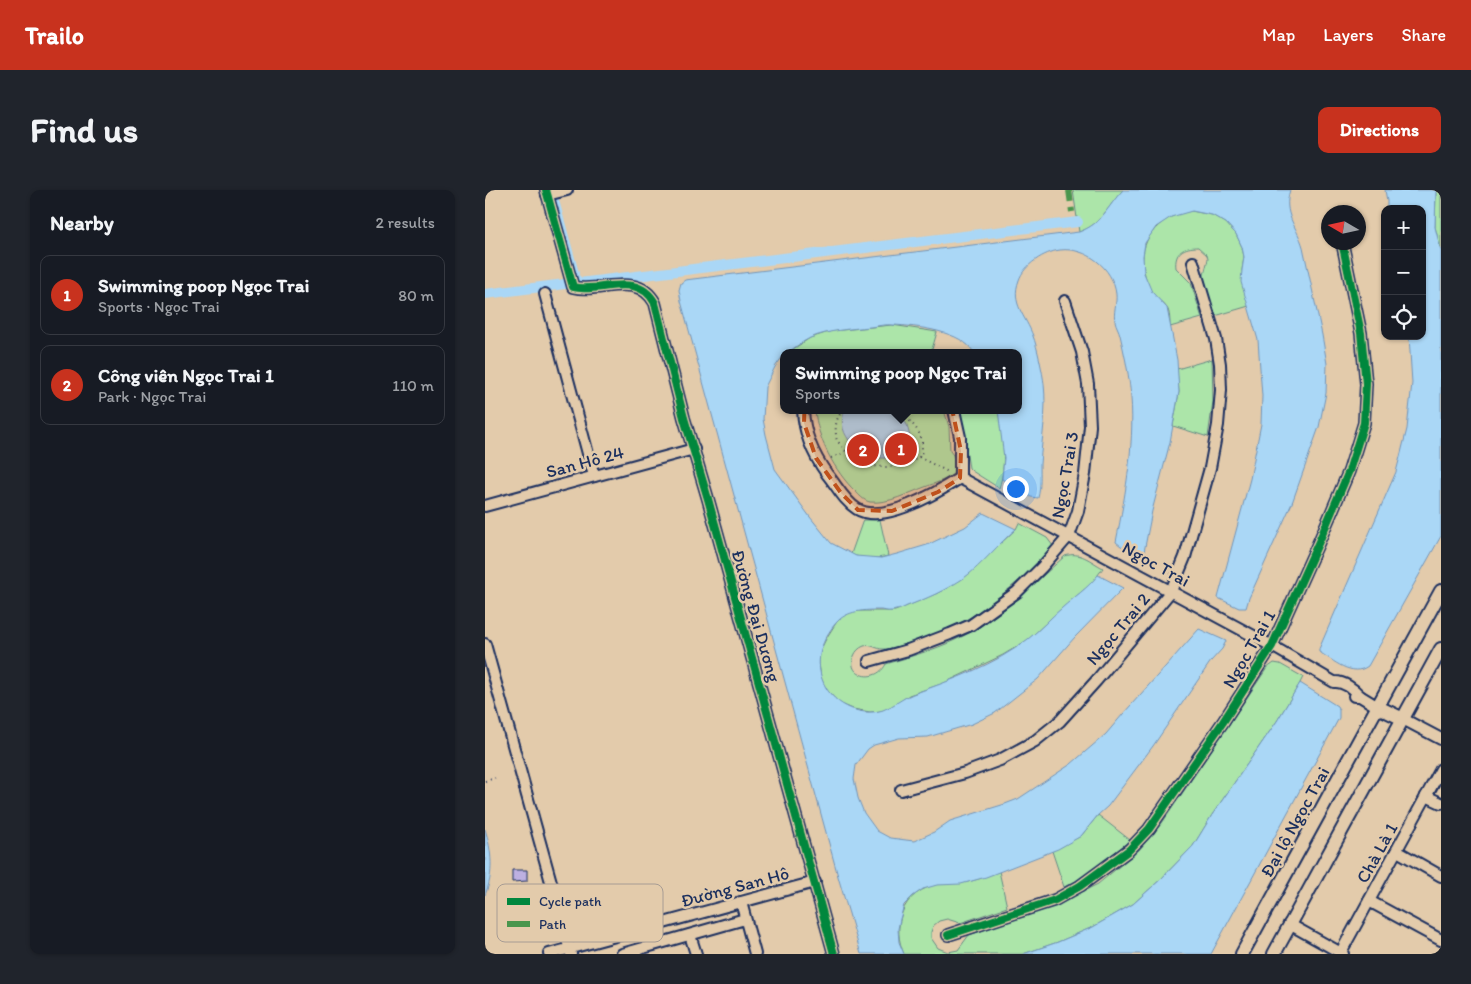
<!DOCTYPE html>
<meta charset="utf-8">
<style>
:root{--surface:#171b24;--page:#20242c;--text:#f1f3f6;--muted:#9ea1a6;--line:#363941;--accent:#c8321e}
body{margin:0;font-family:Itim,sans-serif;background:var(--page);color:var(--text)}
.controls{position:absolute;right:15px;top:15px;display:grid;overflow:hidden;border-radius:10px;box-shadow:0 1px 4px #0004}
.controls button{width:45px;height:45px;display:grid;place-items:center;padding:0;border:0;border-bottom:1px solid var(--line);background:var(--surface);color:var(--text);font:25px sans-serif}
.compass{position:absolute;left:836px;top:15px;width:45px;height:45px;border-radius:50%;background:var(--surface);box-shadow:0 1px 4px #0004;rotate:279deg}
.you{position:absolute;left:530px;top:298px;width:18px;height:18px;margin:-12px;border:4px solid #fff;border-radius:50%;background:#1a73e8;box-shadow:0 0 0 8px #1a73e833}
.badge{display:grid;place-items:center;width:32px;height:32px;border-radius:50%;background:var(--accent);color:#fff;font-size:16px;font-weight:700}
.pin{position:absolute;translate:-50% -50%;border:2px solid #fff;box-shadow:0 1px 5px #0006}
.popup{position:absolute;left:295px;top:159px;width:242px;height:65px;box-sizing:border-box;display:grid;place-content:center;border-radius:10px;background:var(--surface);filter:drop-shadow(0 1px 4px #0005);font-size:16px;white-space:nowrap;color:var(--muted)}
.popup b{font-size:19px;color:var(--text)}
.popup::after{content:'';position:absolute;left:50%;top:100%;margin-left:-10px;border:10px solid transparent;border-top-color:var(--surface)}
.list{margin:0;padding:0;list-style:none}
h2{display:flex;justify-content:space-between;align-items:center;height:65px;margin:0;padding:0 20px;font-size:21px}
h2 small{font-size:16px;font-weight:400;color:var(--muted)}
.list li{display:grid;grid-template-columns:32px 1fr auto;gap:15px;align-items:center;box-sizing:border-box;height:80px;margin:0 10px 10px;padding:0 10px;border:1px solid var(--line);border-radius:10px}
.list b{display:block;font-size:19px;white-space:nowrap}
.list p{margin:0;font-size:16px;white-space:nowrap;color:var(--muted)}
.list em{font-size:16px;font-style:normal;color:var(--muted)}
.icon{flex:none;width:28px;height:28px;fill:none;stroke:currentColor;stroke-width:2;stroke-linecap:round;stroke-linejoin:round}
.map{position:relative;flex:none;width:956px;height:764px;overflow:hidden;border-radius:10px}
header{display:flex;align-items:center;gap:30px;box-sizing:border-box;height:70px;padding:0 25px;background:var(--accent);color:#fff}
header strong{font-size:24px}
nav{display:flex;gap:28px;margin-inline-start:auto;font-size:18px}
.intro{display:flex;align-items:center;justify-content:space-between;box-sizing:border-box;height:120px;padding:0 30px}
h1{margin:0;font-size:35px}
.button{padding:12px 22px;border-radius:10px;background:var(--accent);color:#fff;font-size:18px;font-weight:700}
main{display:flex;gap:30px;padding:0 30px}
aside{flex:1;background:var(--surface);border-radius:10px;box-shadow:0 1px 4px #0004}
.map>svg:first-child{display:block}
</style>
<header>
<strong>Trailo</strong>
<nav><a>Map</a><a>Layers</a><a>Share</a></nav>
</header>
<div class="intro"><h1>Find us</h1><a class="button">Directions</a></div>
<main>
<aside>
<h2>Nearby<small>2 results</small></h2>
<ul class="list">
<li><span class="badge">1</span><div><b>Swimming poop Ngọc Trai</b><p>Sports · Ngọc Trai</p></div><em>80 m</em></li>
<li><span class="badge">2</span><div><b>Công viên Ngọc Trai 1</b><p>Park · Ngọc Trai</p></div><em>110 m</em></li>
</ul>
</aside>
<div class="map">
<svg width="956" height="764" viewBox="0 0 956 764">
<rect width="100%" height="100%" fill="#e3cbab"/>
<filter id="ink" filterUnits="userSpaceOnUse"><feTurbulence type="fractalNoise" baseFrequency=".02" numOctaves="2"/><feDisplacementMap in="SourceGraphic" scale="10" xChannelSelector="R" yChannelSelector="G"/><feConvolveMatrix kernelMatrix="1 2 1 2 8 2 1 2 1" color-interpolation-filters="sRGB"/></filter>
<g filter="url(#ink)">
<g fill="#ace5a9" stroke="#648a84">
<path d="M 588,0 L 638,0 C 622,17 617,34 594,42 Z"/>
<path d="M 951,0 L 956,0 L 956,61 L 950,37 Z"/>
<path d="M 706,21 L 727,25 L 741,33 L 751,44 L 757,57 L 759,67 L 757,80 L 764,116 L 730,126 L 718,89 L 723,69 L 722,65 L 713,57 C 699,57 689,62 691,78 L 706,93 L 717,128 L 685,137 C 685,132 685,122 682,118 C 678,112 670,108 666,101 C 652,72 655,45 684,28 C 691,24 699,23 706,21 Z"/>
<path d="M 407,135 L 452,142 L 446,163 L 302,163 L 325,148 L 347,141 Z"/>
<path d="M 727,169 L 728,211 L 723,247 L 688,236 L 694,202 L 692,179 Z"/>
<path d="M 330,220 L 459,220 L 464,237 L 465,261 L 468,265 L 469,271 L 468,284 C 459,291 450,293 440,297 C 423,303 404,314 385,312 C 379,311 374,305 370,301 C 350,282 332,248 330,220 Z"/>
<path d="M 475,220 L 513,220 C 518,243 522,275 514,298 L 487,281 L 484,278 Z"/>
<path d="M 378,330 L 395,330 L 403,366 C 392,369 375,369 366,364 Z"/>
<path d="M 534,333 L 562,348 L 568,356 L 567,361 C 530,394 493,430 446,446 C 436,449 406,460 398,459 C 391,459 387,454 379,456 C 374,458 371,461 369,466 C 361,487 391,494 401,474 C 424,467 449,460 470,450 C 512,431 546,396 580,366 C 595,361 605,371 618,378 L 607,393 L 575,420 L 544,449 L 518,465 L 459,493 L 424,505 L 409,516 L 397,521 L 385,522 L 368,519 L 354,513 L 341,499 L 336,488 L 334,473 L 335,461 L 342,447 L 351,433 L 358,426 L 369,421 L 410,421 L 453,403 L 480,387 L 531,339 Z"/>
<path d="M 789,473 L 795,474 L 818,487 L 815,493 L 792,531 L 727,625 L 708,656 L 676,689 L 648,714 L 608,737 L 573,752 L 538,764 L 419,764 C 413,750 412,738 417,723 C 422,707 438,697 454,694 C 462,693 470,694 477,693 C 490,691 502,686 514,681 L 522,717 L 475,733 L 462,729 L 454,731 L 448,736 L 446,742 L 446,748 L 453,758 L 463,762 L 473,760 L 484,745 L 570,715 L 613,694 L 654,660 L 677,633 L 782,478 Z"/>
<path d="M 613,625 L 645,650 L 602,685 L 579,697 L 567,661 L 596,646 Z"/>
</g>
<g fill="#aad7f6" stroke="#7194b9">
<path d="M 638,0 L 805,0 C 797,24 812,36 818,57 L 837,145 L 842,174 L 841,203 L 834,237 L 807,313 L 764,408 L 761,418 L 754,418 L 733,408 L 765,289 L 776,234 L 777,206 L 773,150 L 756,92 L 757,80 L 759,67 L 757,57 L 751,44 L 741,33 L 727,25 L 707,21 L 686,27 L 671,37 L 660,53 L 658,66 L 659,83 L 667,102 L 682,118 L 692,170 L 694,202 L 685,252 L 667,321 L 658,367 L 636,356 L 631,352 C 641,301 651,249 645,197 C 643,180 639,162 635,145 C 634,140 631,136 630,131 C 628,123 632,113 631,104 C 628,78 602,57 575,60 C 559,62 539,75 534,90 C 525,114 541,126 548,146 C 552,156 558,184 559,194 C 562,221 557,247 555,274 C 555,285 556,296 553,308 L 546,307 L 517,289 L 519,268 L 513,220 L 534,220 L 534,163 L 489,163 C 478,141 431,136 408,135 C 401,134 393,136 385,137 C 365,139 344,140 325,148 C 317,152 309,158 302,163 L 298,163 L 298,166 L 290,177 L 280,197 L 278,229 L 281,245 L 290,279 L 325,327 L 346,353 L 371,366 L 396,368 L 412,364 L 442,355 L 480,337 L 498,323 L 531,339 C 513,354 498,374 479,388 C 461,400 441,409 422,416 C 418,418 414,420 411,420 C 406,422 401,421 396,420 C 380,420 362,420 351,433 C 337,449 330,469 337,489 C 345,513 374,528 398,520 C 409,516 417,508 428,504 C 467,490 510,475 543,449 C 555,440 565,428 577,418 C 589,407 603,398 613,385 L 638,398 L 590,447 L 553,489 L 510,523 L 487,534 L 443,547 L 414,548 L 389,555 L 383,559 L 371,575 L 369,589 L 373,608 L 379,623 L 392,641 L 405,648 L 429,651 L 449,642 L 465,631 L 520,614 L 533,609 L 586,574 L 621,544 L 638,524 L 714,439 L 741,451 L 737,459 L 726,471 L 668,556 L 623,616 L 613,625 L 596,646 L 573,659 L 501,687 L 476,694 L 452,695 L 438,699 L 428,706 L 419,715 L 415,729 L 413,739 L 414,752 L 419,764 L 376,764 L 354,690 L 196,111 L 194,100 L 196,93 L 200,90 L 594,42 C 618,33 621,18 638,0 Z"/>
<path d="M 900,0 L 951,0 L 950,37 L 956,61 L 956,346 L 883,476 C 867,488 848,470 834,462 L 834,459 L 911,282 L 916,263 L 922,239 L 927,193 L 924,146 L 937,146 L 937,19 L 902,19 L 902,11 Z"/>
<path d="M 360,220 L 408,220 L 418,228 L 422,235 L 425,247 L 427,250 L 428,254 L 424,263 C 422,264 419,264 417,264 C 412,264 407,268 402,268 C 378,270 348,245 360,220 Z"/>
<path d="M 815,493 L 852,516 L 854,520 L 854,528 L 726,764 L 538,764 L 573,752 L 608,737 L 648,714 L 676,689 L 708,656 L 727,625 L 792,531 Z"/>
<path d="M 0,639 C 7,661 9,684 0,705 Z"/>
</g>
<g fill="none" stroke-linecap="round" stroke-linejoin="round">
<g stroke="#aad7f6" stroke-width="10">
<path d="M 68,7 L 89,83"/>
<path d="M 92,90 L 94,93 L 593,32"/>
<path d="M 0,104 L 80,94"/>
</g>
</g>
<path fill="#bdb0e1" stroke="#1b2f5e" d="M 27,680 L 42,680 L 42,691 L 27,692 Z"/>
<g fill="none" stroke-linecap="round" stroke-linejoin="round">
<defs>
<g id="minor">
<path d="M 61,0 L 88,97 C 115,104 152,80 170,113 L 199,228 L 223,309 L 349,764"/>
<path d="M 62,5 L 82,0"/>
<path d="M 60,104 L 109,286"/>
<path d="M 318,220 C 319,243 329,266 342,284 C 352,296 359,311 372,319 C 398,335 453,302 475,288"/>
<path d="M 469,220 L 475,247 L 475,288"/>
<path d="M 475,288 L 787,456 L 849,492 C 858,491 869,499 875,506"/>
<path d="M 0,316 L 209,259"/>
<path d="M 0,454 L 86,764"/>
<path d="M 384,471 L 423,460 L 465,444 L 486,435 L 532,402 L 557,377 L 584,346 L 593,321 L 600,284 L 605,236 L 603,194 L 597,162 L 580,111"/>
<path d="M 869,506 L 875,506 L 893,517"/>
<path d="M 918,529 L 956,549"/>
<path d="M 416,600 L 480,583 L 515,570 L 550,551 L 575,531 L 611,491 L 686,401 L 700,367 L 725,278 L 733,235 L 736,200 L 735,174 L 731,149 L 708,72"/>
<path d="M 941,606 L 956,613"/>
<path d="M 912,661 L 956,686"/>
<path d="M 884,711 L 956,750"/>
<path d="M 256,712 L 270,764"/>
<path d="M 804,734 L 858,764"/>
<path d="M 205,745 L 211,764"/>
<path d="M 463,745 L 570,710 L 595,696 L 644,660 L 664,639 L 738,532 L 787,456 L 836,347 L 864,281 L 879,233 L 881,194 L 876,143 L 857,52"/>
<path d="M 856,762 L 956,579"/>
<path d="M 64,764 L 330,692"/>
<path d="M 137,764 L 260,729"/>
</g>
<g id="major">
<path d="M 893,517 L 918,529"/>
<path d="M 757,764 L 956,401"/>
<path d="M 789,764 L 956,459"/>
</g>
</defs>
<use href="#minor" stroke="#1b2f5e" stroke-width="14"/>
<use href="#major" stroke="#1b2f5e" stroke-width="16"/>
<g stroke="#1b2f5e" stroke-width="2" stroke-dasharray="1 4" stroke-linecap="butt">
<path d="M 358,220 C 351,228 350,236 351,245 C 351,250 353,252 356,255 C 370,277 402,282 424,272 C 427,271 432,269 434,267 C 437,264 437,260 437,256 C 438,241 423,229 412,220"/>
<path d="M 434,267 L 465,283"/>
<path d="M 346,268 L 360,263"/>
<path d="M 0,591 L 10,588"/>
</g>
<use href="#minor" stroke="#e3cbab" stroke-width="10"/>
<use href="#major" stroke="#e3cbab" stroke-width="12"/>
<path stroke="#49964d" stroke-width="6" stroke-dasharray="12 6" stroke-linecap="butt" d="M 584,0 L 587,22"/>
<defs>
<g id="cycleway">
<path d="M 61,0 L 88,97 C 115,104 152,80 170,113 L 199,228 L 223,309 L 349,764"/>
<path d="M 463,745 L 570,710 L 595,696 L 644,660 L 664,639 L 738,532 L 787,456 L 836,347 L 864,281 L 879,233 L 881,194 L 876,143 L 857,52"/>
</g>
</defs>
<use href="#cycleway" stroke="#e3cbab" stroke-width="11"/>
<use href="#cycleway" stroke="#00873e" stroke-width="8"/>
</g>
</g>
<path fill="#bf511c" fill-opacity="0.2" stroke="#bf511c" stroke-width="4" stroke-dasharray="10 6" stroke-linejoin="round" d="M 405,179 L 442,184 L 451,188 L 464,205 L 476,261 L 475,288 L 453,302 L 407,321 L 373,320 L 356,303 L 331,268 L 319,233 L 320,205 L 330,194 L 357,183 Z"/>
<g text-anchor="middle" stroke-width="5" stroke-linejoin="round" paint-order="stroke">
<g font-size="18" fill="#1b2f5e" stroke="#e3cbab">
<text transform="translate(100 272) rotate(-15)" y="6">San Hô 24</text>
<text transform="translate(580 285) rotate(-80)" y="6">Ngọc Trai 3</text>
<text transform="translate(671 374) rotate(29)" y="6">Ngọc Trai</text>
<text transform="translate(271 426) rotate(74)" y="6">Đường Đại Dương</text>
<text transform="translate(633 439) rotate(-50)" y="6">Ngọc Trai 2</text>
<text transform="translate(764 459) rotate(-60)" y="6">Ngọc Trai 1</text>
<text transform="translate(810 632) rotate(-61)" y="6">Đại lộ Ngọc Trai</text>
<text transform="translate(892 663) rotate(-61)" y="6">Chà Là 1</text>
<text transform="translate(250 697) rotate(-15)" y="6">Đường San Hô</text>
</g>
</g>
<rect x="12" y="694" width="166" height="58" rx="8" fill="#e3cbab" stroke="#a79c94" stroke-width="1"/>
<rect x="22" y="708" width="23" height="7" fill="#00873e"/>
<rect x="22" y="731" width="23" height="6" fill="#49964d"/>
<g font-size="14" fill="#1b2f5e">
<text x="54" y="716">Cycle path</text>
<text x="54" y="739">Path</text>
</g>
</svg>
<div class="controls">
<button>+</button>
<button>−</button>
<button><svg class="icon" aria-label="locate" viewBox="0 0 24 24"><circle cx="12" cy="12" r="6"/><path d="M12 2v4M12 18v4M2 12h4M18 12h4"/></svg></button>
</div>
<svg class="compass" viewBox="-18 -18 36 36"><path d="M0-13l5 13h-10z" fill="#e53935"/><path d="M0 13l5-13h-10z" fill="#9ea1a6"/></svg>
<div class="you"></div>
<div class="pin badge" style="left:416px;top:259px">1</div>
<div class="popup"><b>Swimming poop Ngọc Trai</b>Sports</div>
<div class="pin badge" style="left:378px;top:260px">2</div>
</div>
</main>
